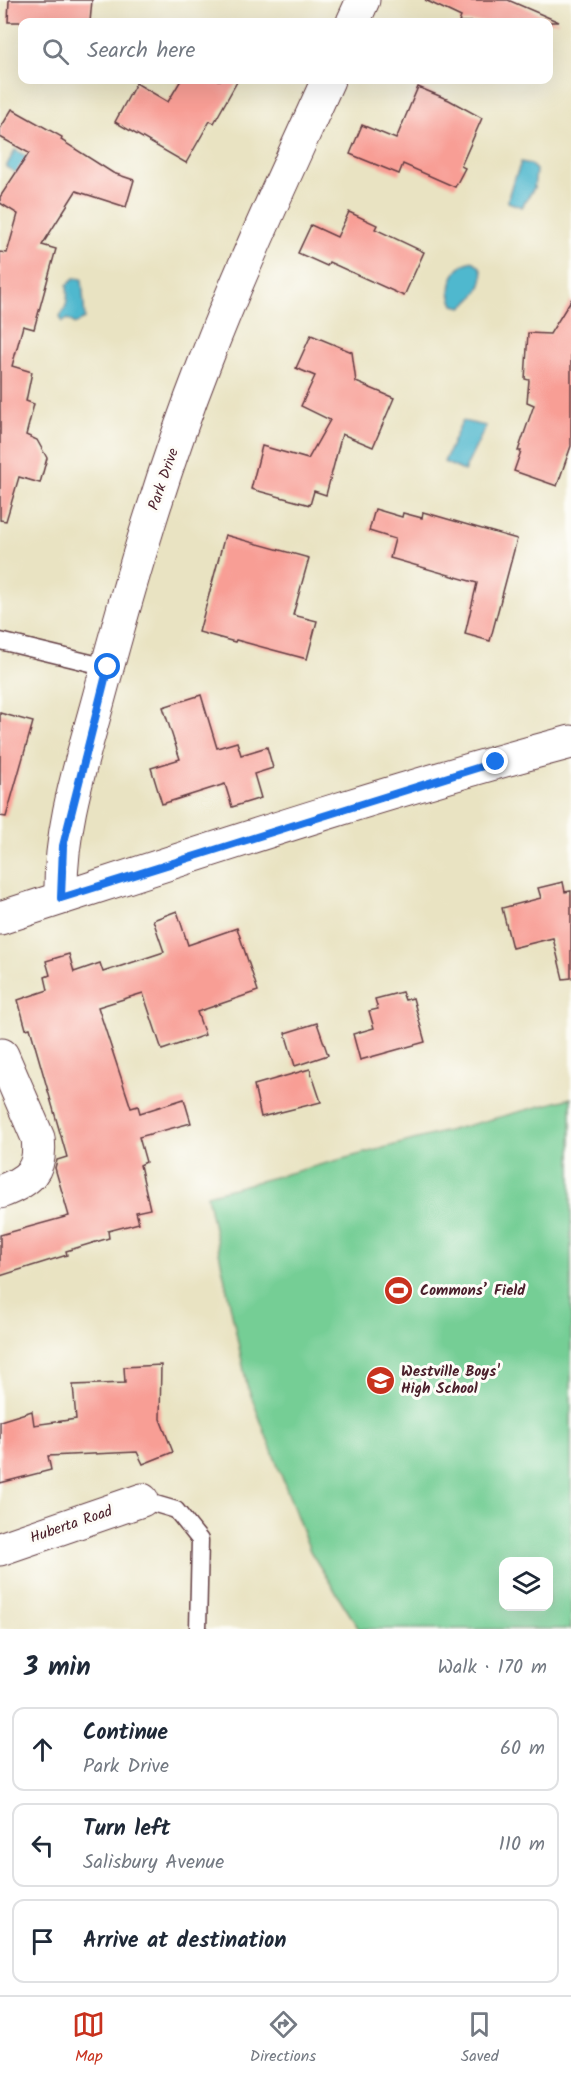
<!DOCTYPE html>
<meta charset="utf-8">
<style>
:root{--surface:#fff;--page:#f2f2f3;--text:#1f2937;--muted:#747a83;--line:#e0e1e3;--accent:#c8321e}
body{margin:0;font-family:Kalam,sans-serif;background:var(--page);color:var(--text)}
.controls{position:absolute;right:18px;bottom:18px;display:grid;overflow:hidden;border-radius:12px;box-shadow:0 6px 24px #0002}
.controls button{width:54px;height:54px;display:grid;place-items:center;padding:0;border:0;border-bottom:2px solid var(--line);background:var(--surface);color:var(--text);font:30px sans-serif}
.stop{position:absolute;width:18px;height:18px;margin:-14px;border:4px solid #1a73e8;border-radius:50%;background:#fff}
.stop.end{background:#1a73e8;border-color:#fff;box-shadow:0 2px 6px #0008}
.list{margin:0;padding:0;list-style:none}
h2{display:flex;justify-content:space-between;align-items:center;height:78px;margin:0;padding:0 24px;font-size:26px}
h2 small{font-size:20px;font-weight:400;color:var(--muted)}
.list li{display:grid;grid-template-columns:39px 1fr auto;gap:18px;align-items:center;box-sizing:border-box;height:84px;margin:0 12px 12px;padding:0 12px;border:2px solid var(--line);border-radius:12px}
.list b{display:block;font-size:22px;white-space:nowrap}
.list p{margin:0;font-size:20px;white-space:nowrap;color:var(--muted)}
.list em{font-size:20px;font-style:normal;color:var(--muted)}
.icon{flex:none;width:33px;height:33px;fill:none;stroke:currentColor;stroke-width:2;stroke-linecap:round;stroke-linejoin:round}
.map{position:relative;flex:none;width:571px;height:1629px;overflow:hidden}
.search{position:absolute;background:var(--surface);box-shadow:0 6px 24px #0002;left:18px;right:18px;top:18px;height:66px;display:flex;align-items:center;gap:15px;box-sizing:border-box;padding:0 21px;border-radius:12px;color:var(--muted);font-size:22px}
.sheet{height:366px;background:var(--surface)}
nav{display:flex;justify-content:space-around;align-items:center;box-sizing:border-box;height:84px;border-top:2px solid var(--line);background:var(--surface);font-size:16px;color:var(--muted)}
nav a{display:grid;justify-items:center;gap:3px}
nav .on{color:var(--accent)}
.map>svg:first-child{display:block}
</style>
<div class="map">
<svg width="571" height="1629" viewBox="0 0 571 1629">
<rect width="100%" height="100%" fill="#fdfcf7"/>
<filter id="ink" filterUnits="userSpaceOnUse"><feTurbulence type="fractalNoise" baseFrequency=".0167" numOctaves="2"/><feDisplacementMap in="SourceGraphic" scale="12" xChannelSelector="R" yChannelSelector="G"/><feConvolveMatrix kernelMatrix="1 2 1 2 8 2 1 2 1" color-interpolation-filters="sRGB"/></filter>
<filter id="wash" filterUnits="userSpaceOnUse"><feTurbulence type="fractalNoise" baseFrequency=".008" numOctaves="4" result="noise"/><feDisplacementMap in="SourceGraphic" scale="24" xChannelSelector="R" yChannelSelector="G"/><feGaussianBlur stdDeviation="1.35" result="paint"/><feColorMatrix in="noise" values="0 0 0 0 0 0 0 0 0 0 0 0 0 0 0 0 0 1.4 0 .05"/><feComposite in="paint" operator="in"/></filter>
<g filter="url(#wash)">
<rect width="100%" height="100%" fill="#e9e3c2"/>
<path fill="#75ce95" stroke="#607660" stroke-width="1.5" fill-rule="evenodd" d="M 571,1098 L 571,1629 L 359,1629 L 310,1551 L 247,1385 L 207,1195 ZM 504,1562 L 548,1562 L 548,1606 L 504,1606 Z"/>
<g fill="#50b8ce" stroke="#4d6c7c" stroke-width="1.5">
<path d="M 15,150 L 41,165 L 32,182 L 6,167 Z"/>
<path d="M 521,162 L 530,164 L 536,170 L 534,188 L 522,207 L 508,202 C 508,189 517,176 521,162 Z"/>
<path d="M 472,261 C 494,271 477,299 462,307 L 454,305 C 445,288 453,266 472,261 Z"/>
<path d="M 74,278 L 82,279 L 85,319 L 75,324 L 68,319 L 62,322 L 60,316 C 68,307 68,296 67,285 Z"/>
<path d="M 462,421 L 486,426 L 464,471 L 444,462 Z"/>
</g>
<g id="blocks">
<g fill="#f89e95">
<path d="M 9,0 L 92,0 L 90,22 L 8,22 Z"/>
<path d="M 425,0 L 508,0 L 559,22 L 459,22 L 461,17 Z"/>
<path d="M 181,80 L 238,80 L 214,123 L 210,121 L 186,163 L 115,122 L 136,83 L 168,102 Z"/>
<path d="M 418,87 L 449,100 L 482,118 L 461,166 L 465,168 L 455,187 L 403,164 L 399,174 L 350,154 L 362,125 L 396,139 Z"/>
<path d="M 12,109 L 62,137 L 61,140 L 113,173 L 134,180 L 126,207 L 76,191 L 42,245 L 56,249 L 34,329 L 23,326 L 12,366 L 32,372 L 26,401 L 34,404 L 26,435 L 37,440 L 47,458 L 40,483 L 19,477 L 6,521 L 0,520 L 0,252 L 7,253 L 18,214 L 0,203 L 0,197 L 29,153 L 0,137 L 0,129 Z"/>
<path d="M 349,212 L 377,225 L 375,229 L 424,252 L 404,296 L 329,262 L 327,266 L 298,253 L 311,225 L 337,237 Z"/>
<path d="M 571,300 L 571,446 L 557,486 L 514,471 L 521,451 L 518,451 L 534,405 L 527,402 L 529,380 L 525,379 L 528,333 L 550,334 Z"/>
<path d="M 311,335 L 352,352 L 356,382 L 394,398 L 373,447 L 342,434 L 326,495 L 314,491 L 310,505 L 251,489 L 262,446 L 308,459 L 330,420 L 301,406 L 315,376 L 296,368 Z"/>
<path d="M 375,509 L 402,517 L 403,513 L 422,518 L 423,512 L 517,539 L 490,641 L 465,634 L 477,583 L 390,558 L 395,539 L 369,531 Z"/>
<path d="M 225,535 L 309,558 L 293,615 L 317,621 L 307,659 L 236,640 L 235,642 L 199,632 Z"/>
<path d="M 201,695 L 217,748 L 237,742 L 241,755 L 267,747 L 273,768 L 254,774 L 261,798 L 232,807 L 225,784 L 162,804 L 151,768 L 180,759 L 163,707 Z"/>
<path d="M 0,713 L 33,722 L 6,817 L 0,816 Z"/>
<path d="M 563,882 L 565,892 L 571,891 L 571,978 L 563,979 L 553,938 L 512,948 L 502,908 L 541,898 L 538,888 Z"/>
<path d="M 177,911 L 188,945 L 237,928 L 258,991 L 197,1012 L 205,1035 L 162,1050 L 143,993 L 98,1007 L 131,1108 L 138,1106 L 140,1113 L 184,1099 L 191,1123 L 139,1137 L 146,1162 L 140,1165 L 150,1209 L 136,1212 L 139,1223 L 108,1231 L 109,1238 L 66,1251 L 67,1255 L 0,1276 L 0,1235 L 69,1216 L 55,1168 L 57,1160 L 67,1157 L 30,1028 L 26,1029 L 18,1000 L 48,990 L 45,977 L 50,975 L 46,961 L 69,954 L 74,972 L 100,963 L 103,972 L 164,952 L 153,920 Z"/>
<path d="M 402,992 L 405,1000 L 413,998 L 425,1042 L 360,1060 L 353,1034 L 374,1028 L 369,1011 L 378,1009 L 375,999 Z"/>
<path d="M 317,1023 L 328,1055 L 295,1066 L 285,1033 Z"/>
<path d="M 310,1069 L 321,1102 L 261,1117 L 254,1085 Z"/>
<path d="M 161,1365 L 160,1419 L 173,1452 L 143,1464 L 137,1452 L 48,1456 L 51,1470 L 0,1483 L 0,1421 L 32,1411 L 34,1425 L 76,1419 L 73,1385 L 125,1383 L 124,1367 Z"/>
</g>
</g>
</g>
<g filter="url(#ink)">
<use href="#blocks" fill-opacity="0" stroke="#623c42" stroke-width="1.5"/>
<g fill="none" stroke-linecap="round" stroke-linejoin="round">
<defs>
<g id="service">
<path d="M 0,641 L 107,667"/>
<path d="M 142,1500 L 176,1510 L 200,1540 L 198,1629"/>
</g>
<g id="minor">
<path d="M 353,22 L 363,0"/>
<path d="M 61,898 C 59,827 83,758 101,690 C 131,579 163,469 205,362 C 242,266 286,173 328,80"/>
<path d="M 0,918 C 189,857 379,793 571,742"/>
<path d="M 0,1192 C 29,1181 42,1171 38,1138 L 2,1055"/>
<path d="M 0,1549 L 142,1500"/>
</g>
</defs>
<use href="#service" stroke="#623c42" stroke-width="19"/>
<use href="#minor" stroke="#623c42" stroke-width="35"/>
<use href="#service" stroke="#fff" stroke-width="16"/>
<use href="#minor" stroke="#fff" stroke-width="33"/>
</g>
</g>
<g fill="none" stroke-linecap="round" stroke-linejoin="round" filter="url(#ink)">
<path stroke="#1a73e8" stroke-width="8" d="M 108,667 L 63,846 L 61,898 L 496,762"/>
</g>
<defs>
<symbol id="stadium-disc" viewBox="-11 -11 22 22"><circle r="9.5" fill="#c8321e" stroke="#fdfcf7"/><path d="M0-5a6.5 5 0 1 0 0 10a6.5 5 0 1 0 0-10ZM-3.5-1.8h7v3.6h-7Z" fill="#fff"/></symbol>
<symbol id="school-disc" viewBox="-11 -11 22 22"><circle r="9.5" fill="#c8321e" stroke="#fdfcf7"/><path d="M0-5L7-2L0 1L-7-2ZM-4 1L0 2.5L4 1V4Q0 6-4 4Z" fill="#fff"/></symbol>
</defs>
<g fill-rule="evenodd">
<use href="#stadium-disc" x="382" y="1274" width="33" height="33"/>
<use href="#school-disc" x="364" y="1364" width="33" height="33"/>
</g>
<g text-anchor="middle" stroke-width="6" stroke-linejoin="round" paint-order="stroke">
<g font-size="15" fill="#4a1f2b" stroke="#fdfcf7">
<text transform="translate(163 479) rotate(-71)" y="5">Park Drive</text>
<text transform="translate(71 1524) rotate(-19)" y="5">Huberta Road</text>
</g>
<g font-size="15" font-weight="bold" fill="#4a1f2b" stroke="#fdfcf7" text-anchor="start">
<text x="420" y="1295">Commons’ Field</text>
<text x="401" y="1376">Westville Boys'<tspan x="401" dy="17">High School</tspan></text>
</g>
</g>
</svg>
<div class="controls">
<button><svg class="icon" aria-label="layers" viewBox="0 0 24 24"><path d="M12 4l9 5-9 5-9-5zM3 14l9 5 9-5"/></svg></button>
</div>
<div class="stop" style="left:108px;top:667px"></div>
<div class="stop end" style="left:496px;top:762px"></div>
<div class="search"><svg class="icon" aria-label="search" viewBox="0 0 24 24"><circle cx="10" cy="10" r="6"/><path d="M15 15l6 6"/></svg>Search here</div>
</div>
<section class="sheet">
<h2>3 min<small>Walk · 170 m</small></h2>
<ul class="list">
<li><svg class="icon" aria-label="ahead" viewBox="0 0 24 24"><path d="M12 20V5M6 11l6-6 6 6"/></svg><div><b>Continue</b><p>Park Drive</p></div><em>60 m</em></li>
<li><svg class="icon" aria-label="left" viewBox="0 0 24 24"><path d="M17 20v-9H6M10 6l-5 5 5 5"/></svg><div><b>Turn left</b><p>Salisbury Avenue</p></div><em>110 m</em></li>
<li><svg class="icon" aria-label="arrive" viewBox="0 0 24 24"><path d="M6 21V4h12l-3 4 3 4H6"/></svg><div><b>Arrive at destination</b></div></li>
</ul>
</section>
<nav>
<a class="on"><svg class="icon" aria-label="map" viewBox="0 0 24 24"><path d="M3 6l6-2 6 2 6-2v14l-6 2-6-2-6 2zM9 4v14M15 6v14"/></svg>Map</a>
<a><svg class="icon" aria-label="directions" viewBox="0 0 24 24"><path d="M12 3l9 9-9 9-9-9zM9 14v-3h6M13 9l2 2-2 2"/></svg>Directions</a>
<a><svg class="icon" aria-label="saved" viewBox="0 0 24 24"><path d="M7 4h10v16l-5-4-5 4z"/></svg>Saved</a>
</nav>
